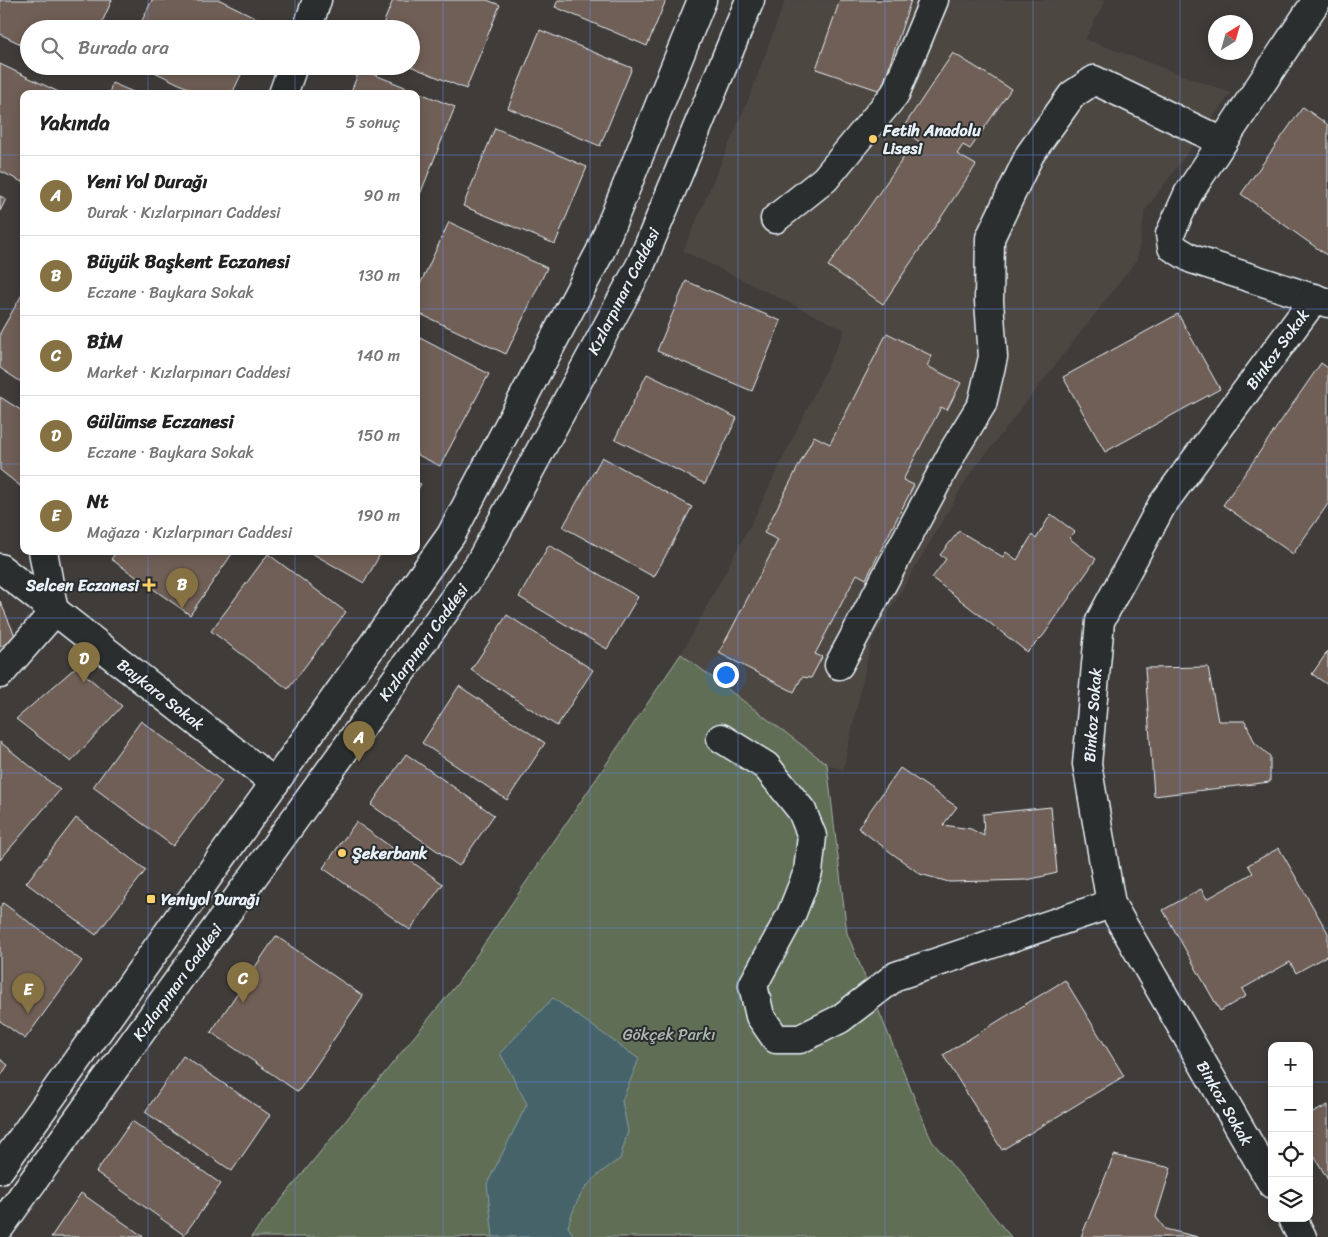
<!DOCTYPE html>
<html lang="tr">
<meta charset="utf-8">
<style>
:root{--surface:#fff;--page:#f6f6f6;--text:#222;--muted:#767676;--line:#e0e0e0;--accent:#857141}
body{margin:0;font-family:Sriracha,sans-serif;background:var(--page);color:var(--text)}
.controls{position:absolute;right:15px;bottom:15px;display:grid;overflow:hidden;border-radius:10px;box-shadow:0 2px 12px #0003}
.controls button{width:45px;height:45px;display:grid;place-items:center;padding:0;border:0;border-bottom:1px solid var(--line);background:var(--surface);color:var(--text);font:25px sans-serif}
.compass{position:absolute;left:1208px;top:15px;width:45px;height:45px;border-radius:50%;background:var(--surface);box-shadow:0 2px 12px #0003;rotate:37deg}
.you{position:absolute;left:725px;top:674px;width:18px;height:18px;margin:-12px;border:4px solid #fff;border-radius:50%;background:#1a73e8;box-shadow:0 0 0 8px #1a73e833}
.badge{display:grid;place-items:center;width:32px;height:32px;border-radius:50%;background:var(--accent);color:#fff;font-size:16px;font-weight:700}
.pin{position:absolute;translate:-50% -41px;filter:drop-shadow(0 1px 2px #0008)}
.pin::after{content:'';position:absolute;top:26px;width:18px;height:15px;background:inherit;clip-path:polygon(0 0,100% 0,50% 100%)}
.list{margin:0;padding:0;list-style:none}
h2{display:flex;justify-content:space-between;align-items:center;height:65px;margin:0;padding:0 20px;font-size:21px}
h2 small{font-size:16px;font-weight:400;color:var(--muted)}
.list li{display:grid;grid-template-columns:32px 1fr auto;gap:15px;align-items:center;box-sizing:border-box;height:80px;padding:0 20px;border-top:1px solid var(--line)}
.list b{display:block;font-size:19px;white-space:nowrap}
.list p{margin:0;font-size:16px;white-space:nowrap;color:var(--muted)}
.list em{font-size:16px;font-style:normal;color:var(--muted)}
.icon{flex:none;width:28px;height:28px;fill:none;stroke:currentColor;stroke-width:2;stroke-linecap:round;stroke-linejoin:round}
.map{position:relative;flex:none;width:1328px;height:1237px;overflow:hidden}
.search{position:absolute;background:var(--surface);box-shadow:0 2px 12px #0003;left:20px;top:20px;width:400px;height:55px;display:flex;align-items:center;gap:12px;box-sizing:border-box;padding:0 18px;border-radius:28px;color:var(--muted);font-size:19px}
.panel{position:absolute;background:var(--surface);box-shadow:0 2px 12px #0003;left:20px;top:90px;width:400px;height:465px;border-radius:10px}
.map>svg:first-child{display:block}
</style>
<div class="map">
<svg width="1328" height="1237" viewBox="0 0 1328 1237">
<rect width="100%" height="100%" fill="#3f3c3a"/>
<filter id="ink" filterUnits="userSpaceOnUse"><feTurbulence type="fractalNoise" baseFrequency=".02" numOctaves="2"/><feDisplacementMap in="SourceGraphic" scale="10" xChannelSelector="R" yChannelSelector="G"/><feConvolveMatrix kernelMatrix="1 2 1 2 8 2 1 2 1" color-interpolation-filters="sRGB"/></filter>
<g filter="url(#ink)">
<path fill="#4d4642" d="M 785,0 L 1106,0 L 1085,39 L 1231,93 L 1145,211 L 1137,260 L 968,477 L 871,643 L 843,770 L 827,764 L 681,654 L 753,520 L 845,330 L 683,251 L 751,93 Z"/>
<path fill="#616e56" stroke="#a4b0a7" d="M 681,654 L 827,764 L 847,933 L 932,1141 L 1011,1237 L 251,1237 L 457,984 Z"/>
<path fill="#47636b" stroke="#879ca3" d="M 553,998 L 639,1059 L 622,1101 L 628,1131 L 620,1159 C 590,1178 577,1193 568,1227 L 575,1237 L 493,1237 L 487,1184 L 527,1104 L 500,1053 Z"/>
<g fill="#6f5f56" stroke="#e8f1f8">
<path d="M 0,0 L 112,0 L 99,29 L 29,29 L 29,48 L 0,34 Z"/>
<path d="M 152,0 L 220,0 L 265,22 L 262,29 L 138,29 Z"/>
<path d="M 393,0 L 487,0 L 500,5 L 466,89 L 410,66 L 411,29 L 381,29 Z"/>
<path d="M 558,0 L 666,0 L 647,46 L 555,7 Z"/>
<path d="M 840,0 L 911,0 L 881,91 L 816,69 Z"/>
<path d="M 540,30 L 632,68 L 600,146 L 508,108 Z"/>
<path d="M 953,53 L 1011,89 L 970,149 L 963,145 L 957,154 L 976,165 L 883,304 L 828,266 L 909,150 L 918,156 L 925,146 L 902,129 Z"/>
<path d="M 0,64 L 63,94 L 24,94 L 24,183 L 0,171 Z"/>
<path d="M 67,66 L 81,66 L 78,72 Z"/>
<path d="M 142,66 L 245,66 L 232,94 L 200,94 Z"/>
<path d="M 360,69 L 455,107 L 419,197 L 416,195 L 416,94 L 350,94 Z"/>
<path d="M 112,83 L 138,94 L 109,94 Z"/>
<path d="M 1303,107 L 1328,125 L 1328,256 L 1241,194 Z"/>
<path d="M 495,128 L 587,167 L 555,244 L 463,206 Z"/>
<path d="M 0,196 L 6,199 L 0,211 Z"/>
<path d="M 449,222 L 547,268 L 506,354 L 416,312 L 416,293 Z"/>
<path d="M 686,281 L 781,321 L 752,391 L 657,351 Z"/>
<path d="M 24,291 L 24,384 L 0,368 L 0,333 Z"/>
<path d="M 1178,314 L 1220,389 L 1105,452 L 1063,377 Z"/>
<path d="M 887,333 L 932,356 L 927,366 L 961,383 L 947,410 L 941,407 L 903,480 L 914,485 L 866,579 L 857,574 L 815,654 L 822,657 L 811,678 L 802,677 L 794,692 L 719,653 L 778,540 L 764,533 L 814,436 L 830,444 Z"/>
<path d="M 416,336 L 489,374 L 440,466 L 416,454 Z"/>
<path d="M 1321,363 L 1328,368 L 1328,504 L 1293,554 L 1223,505 Z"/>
<path d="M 647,374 L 737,418 L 705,484 L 615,439 Z"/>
<path d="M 0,397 L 24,412 L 24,489 L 0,470 Z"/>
<path d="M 602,457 L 692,507 L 654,577 L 563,527 Z"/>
<path d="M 416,482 L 421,484 L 416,492 Z"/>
<path d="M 1051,514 L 1075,532 L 1069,538 L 1096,559 L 1043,636 L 1027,652 L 932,578 L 946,559 L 940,555 L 959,531 L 1003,557 L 1006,552 L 1017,560 L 1032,535 L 1036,539 Z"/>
<path d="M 549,545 L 638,597 L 607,649 L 519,597 Z"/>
<path d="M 117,551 L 234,551 L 190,615 L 111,559 Z"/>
<path d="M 308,551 L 382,551 L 364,583 Z"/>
<path d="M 268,554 L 346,612 L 288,689 L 211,631 Z"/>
<path d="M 0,601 L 16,638 L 0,647 Z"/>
<path d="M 507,615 L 593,670 L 557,726 L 471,670 Z"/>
<path d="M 1328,651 L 1328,685 L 1312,674 Z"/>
<path d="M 76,667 L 122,706 L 71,762 L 16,719 Z"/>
<path d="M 1208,667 L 1218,721 L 1245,721 L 1255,743 L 1270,756 L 1270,782 L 1154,796 L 1145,668 Z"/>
<path d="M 459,686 L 545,743 L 507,800 L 422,743 Z"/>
<path d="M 141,721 L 222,781 L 173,846 L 93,787 Z"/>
<path d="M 0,742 L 60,790 L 0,860 Z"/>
<path d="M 406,754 L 494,815 L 459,866 L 371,805 Z"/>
<path d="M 900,768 L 957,807 L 943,825 L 971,829 L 984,836 L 983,814 L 1051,807 L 1057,873 L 1027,880 L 949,882 L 920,874 L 858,828 Z"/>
<path d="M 76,818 L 146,870 L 96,935 L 26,883 Z"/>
<path d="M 356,822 L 443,884 L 410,930 L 323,868 Z"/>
<path d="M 1279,848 L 1328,933 L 1328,955 L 1296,973 L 1290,962 L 1242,989 L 1246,996 L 1220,1011 L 1163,910 L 1201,889 L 1207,899 L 1253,873 L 1248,865 Z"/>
<path d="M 3,903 L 82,961 L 25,1039 L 0,1021 L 0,907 Z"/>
<path d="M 276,936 L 363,996 L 298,1092 L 211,1032 Z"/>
<path d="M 1065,980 L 1124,1076 L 1002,1150 L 943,1055 Z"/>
<path d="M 183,1056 L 270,1115 L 232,1171 L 145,1112 Z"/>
<path d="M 0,1059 L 8,1065 L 0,1077 Z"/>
<path d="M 1328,1105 L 1328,1180 L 1309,1147 L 1309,1115 Z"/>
<path d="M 132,1121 L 221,1184 L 184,1235 L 96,1172 Z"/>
<path d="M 1114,1155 L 1171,1168 L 1156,1217 L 1165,1229 L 1198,1237 L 1081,1237 Z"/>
<path d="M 81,1193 L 144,1237 L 51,1237 Z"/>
</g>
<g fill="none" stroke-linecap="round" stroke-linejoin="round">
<defs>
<g id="minor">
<path d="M 1317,0 L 1188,194 L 1170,234 L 1172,247 L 1192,259 L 1328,303"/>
<path d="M 307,29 L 317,0"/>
<path d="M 283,94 L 293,66"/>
<path d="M 775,219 L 825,179 L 895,94 L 934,0"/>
<path d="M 0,568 L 275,783"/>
<path d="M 839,665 L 955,448 L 982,404 L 993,357 L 989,301 L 990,238 L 1030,154 L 1072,95 L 1094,80 L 1223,142"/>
<path d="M 0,674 L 54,612 L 43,551"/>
<path d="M 721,738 L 766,766 L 802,811 L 812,836 L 808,872 L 791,915 L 753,985 L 760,1016 L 776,1039 L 800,1039 L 840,1019 L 896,976 L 1111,904"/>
<path d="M 1272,1184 L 1111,904 L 1087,764 L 1100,621 L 1162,505 L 1315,298"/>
<path d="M 1292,1218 L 1302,1237"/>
</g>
<g id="major">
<path d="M 0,1169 L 451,535 L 600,252 L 702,0"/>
<path d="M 0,1227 L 479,564 L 641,264 L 750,0"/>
</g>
</defs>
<use href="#minor" stroke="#e8f1f8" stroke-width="31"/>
<use href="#major" stroke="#e8f1f8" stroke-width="31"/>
<use href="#minor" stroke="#2a2d2e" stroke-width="28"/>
<use href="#major" stroke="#2a2d2e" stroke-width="28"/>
</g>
</g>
<path fill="none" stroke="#6487e3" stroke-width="1" stroke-opacity="0.55" d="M 148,0 L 148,29M 295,0 L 295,29M 443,0 L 443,1237M 590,0 L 590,1237M 738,0 L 738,1237M 885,0 L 885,1237M 1033,0 L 1033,1237M 1180,0 L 1180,1237M 148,66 L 148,94M 295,66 L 295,94M 0,155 L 24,155M 416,155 L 1328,155M 0,309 L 24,309M 416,309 L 1328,309M 0,464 L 24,464M 416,464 L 1328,464M 148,551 L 148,1237M 295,551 L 295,1237M 0,618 L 1328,618M 0,773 L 1328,773M 0,928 L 1328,928M 0,1082 L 1272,1082M 1309,1082 L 1328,1082"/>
<g fill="#ffd166" stroke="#2a2d2e" stroke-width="2">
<circle cx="873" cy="139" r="5"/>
<path d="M146.5 577.5h5v5h5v5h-5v5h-5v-5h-5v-5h5z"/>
<circle cx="342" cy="853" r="5"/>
<rect x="146" y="894" width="10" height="10" rx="2.5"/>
</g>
<g text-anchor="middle" stroke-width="4" stroke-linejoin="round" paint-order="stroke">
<g font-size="16" font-weight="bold" fill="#e8f1f8" stroke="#2a2d2e" text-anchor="start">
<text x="883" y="136">Fetih Anadolu<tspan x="883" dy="18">Lisesi</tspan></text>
<text x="139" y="591" text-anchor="end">Selcen Eczanesi</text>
<text x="352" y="859">Şekerbank</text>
<text x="161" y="905">Yeniyol Durağı</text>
</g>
<g font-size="16" fill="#e8f1f8" stroke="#2a2d2e">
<text transform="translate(623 291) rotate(-63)" y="6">Kızlarpınarı Caddesi</text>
<text transform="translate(1277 349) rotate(-54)" y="6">Binkoz Sokak</text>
<text transform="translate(423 642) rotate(-54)" y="6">Kızlarpınarı Caddesi</text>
<text transform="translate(161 694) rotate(38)" y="6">Baykara Sokak</text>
<text transform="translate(1092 715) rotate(-86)" y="6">Binkoz Sokak</text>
<text transform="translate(177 982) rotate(-54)" y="6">Kızlarpınarı Caddesi</text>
<text transform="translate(1225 1103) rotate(60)" y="6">Binkoz Sokak</text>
</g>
<g font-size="16" fill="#abb6af" stroke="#2a2d2e">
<text x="669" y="1040">Gökçek Parkı</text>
</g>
</g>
</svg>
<div class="controls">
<button>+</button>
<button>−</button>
<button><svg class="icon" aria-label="locate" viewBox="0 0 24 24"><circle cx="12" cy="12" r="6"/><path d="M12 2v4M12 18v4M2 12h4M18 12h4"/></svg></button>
<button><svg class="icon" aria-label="layers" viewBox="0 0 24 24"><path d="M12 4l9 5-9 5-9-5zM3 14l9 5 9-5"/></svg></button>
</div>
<svg class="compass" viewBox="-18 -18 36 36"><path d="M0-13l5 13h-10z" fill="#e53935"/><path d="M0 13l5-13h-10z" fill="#767676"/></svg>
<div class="you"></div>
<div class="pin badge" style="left:359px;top:762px">A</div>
<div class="pin badge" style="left:182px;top:609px">B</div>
<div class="pin badge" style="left:243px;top:1003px">C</div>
<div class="pin badge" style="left:84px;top:683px">D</div>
<div class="pin badge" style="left:28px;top:1014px">E</div>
<div class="search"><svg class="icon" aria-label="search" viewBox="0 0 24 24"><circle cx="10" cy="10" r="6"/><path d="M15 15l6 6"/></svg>Burada ara</div>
<section class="panel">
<h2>Yakında<small>5 sonuç</small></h2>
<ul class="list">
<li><span class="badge">A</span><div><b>Yeni Yol Durağı</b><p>Durak · Kızlarpınarı Caddesi</p></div><em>90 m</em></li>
<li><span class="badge">B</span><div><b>Büyük Başkent Eczanesi</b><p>Eczane · Baykara Sokak</p></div><em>130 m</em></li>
<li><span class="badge">C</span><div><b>BİM</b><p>Market · Kızlarpınarı Caddesi</p></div><em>140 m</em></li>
<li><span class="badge">D</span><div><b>Gülümse Eczanesi</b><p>Eczane · Baykara Sokak</p></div><em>150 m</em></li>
<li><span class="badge">E</span><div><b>Nt</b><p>Mağaza · Kızlarpınarı Caddesi</p></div><em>190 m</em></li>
</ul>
</section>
</div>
